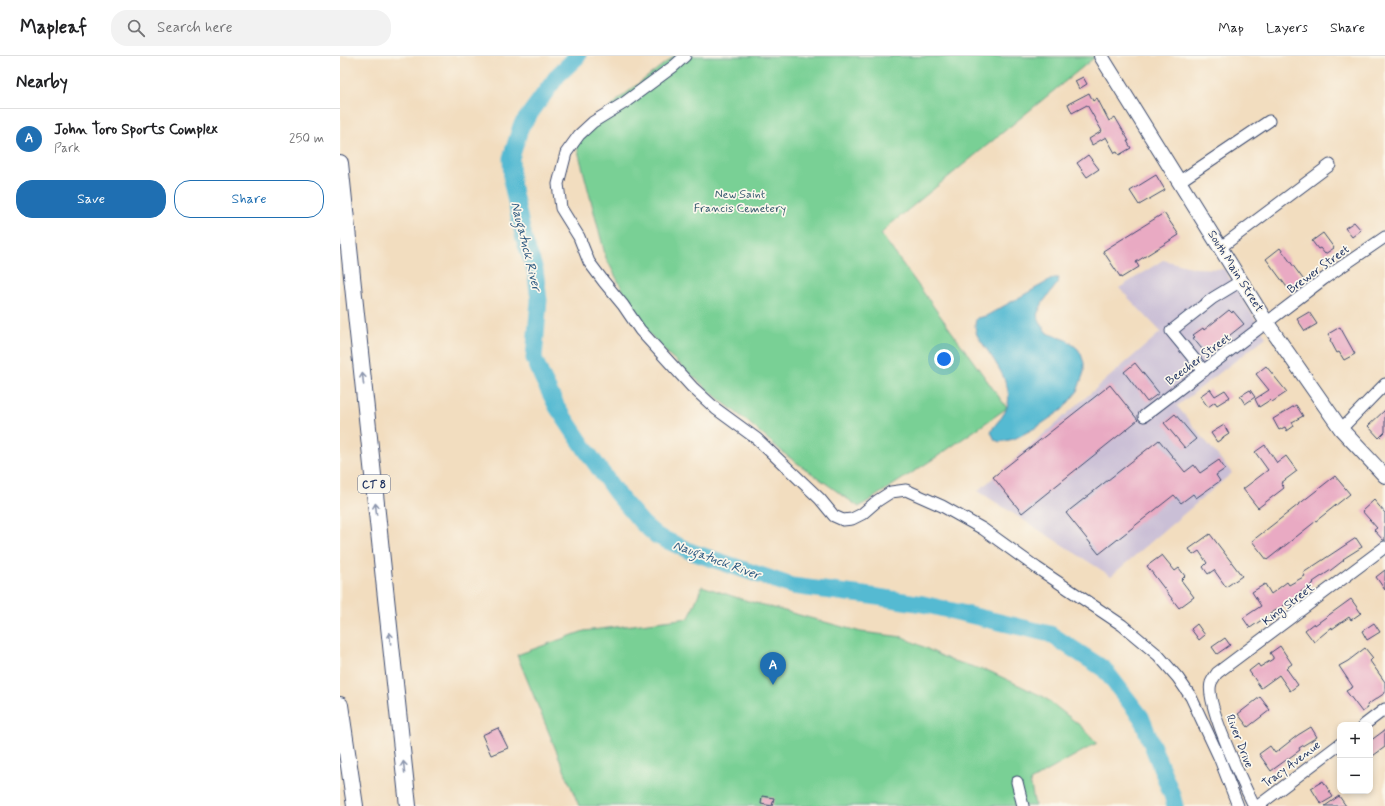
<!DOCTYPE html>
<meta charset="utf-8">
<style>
:root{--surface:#fff;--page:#f2f2f2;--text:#202124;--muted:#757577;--line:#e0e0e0;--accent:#1f6fb2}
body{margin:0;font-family:Mynerve,sans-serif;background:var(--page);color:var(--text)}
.controls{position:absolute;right:12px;bottom:12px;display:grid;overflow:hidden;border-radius:8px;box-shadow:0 2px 6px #0003}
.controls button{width:36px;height:36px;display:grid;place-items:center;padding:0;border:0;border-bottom:1px solid var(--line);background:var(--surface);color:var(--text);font:20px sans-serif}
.you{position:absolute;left:604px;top:303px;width:14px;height:14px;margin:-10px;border:3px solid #fff;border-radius:50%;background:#1a73e8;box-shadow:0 0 0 6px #1a73e833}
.badge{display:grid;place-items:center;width:26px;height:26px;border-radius:50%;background:var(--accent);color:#fff;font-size:13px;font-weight:700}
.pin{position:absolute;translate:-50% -33px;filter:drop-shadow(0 1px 2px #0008)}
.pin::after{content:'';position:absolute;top:21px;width:14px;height:12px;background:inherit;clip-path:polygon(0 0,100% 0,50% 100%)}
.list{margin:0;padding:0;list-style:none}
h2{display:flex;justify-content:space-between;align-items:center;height:52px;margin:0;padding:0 16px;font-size:17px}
h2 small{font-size:13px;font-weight:400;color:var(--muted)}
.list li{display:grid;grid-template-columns:26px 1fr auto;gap:12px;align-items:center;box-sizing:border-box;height:60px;padding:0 16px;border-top:1px solid var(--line)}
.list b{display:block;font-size:15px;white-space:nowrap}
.list p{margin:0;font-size:13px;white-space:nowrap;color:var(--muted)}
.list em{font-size:13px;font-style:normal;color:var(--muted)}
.actions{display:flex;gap:8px;padding:12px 16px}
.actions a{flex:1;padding:9px 0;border:1px solid var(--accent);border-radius:16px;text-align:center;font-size:14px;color:var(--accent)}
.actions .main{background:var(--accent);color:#fff}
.icon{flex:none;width:22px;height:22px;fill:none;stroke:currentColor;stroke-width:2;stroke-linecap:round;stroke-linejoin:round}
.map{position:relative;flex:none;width:1045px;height:750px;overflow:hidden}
header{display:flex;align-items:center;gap:24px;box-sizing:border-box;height:56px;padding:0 20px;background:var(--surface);border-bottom:1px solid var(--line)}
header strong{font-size:19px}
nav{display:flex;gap:22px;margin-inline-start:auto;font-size:14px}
.search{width:280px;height:36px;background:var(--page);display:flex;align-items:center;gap:10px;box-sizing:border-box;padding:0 14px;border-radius:16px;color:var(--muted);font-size:15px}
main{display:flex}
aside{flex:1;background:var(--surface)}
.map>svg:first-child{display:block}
</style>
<header>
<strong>Mapleaf</strong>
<div class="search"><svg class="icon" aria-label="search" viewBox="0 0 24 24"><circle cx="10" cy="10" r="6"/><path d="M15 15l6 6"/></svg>Search here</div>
<nav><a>Map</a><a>Layers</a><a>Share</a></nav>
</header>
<main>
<aside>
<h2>Nearby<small></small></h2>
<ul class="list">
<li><span class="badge">A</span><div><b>John Toro Sports Complex</b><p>Park</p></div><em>250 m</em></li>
</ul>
<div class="actions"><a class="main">Save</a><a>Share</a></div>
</aside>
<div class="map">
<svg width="1045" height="750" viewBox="0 0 1045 750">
<rect width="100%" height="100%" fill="#fbf7ec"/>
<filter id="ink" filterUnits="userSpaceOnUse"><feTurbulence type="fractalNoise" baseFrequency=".025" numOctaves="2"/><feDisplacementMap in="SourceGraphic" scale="8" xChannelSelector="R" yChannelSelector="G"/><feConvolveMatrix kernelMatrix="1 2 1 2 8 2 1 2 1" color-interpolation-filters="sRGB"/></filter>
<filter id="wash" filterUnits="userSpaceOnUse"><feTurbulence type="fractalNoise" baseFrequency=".012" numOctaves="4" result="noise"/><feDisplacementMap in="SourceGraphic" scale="16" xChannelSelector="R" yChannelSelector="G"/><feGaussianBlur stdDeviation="0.9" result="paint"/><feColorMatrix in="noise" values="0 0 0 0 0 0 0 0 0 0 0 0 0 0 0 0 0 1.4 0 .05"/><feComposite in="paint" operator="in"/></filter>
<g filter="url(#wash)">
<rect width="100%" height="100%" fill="#f2ddbf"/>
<path fill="#cabfd6" d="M 823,204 L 855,212 L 884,213 L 926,281 L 837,350 L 892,417 L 771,520 L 638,435 L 821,276 L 779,232 Z"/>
<g fill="#79d095" stroke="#4a807a">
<path d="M 334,0 L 755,1 L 552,167 L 541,178 L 667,352 L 598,400 L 519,451 L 446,399 L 408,366 L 374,339 L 328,298 L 301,269 L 266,202 L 236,87 L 279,43 Z"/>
<path d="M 362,530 L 401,543 L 521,576 L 563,581 L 610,604 L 651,616 L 704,641 L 742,671 L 757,687 L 690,725 L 695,750 L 239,750 L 177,599 L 244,575 L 349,562 Z"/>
</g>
<path fill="#54bad2" stroke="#387498" d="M 714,222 L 719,222 L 718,227 L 703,246 L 697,259 L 704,273 L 707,277 L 727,284 L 738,293 L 741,298 L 744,307 L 744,316 L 737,336 L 722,354 L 697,371 L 674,383 L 660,386 L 655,384 L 651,376 C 654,368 661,364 665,356 C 679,331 649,299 637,279 C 635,273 634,267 637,262 L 646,260 Z"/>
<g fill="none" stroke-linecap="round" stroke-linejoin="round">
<path stroke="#54bad2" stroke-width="17" d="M 238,0 L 218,19 L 181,70 L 171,102 L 172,128 L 184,183 L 195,214 L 199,244 L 194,302 L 202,321 L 217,351 L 246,394 L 277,438 L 303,468 L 317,480 L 352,496 L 452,530 L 531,540 L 583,548 L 710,578 L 764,613 L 801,661 L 832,739 L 835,750"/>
</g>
<g id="blocks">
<g fill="#e9aac3">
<path d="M 743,21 L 747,28 L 739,33 L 735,25 Z"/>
<path d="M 749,37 L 753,45 L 757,42 L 769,65 L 775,61 L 789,85 L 787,85 L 791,92 L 779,99 L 777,96 L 775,97 L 766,81 L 752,89 L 749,83 L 762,75 L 747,49 L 732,57 L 728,48 Z"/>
<path d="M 748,99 L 759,113 L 747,121 L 737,107 Z"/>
<path d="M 816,119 L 825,134 L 799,149 L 790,135 Z"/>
<path d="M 824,157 L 839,179 L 796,206 L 799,211 L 781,222 L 763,195 Z"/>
<path d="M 1014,166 L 1021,174 L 1012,181 L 1005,172 Z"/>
<path d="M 983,177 L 994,192 L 985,198 L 980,192 L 978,193 L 972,185 Z"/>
<path d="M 940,192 L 966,227 L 952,238 L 926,203 Z"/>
<path d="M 889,254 L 892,257 L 893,255 L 904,268 L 866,298 L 853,282 L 855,281 L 853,279 L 863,272 L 864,274 Z"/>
<path d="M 969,256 L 977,268 L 965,275 L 957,263 Z"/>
<path d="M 1000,271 L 1015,298 L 1004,304 L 999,296 L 997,297 L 990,284 L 991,283 L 988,278 Z"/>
<path d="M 795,307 L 819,337 L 807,346 L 784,316 Z"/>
<path d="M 926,310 L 947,336 L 932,346 L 930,344 L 919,351 L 915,343 L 929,334 L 916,318 Z"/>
<path d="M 770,329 L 798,364 L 682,457 L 653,421 Z"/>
<path d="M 870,333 L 875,340 L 885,334 L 890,341 L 877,349 L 875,346 L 868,351 L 860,340 Z"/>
<path d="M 910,334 L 915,341 L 905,348 L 900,340 Z"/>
<path d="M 956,349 L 963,360 L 952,366 L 954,370 L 947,375 L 945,371 L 939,374 L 933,363 Z"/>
<path d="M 1045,354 L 1045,376 L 1039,382 L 1028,370 Z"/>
<path d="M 835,358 L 856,383 L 845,392 L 824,367 Z"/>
<path d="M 884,369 L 889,378 L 877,386 L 871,377 Z"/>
<path d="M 819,384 L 845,416 L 854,409 L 860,417 L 879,404 L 885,413 L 876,419 L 880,425 L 856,442 L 853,438 L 841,447 L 834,439 L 759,498 L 726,457 Z"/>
<path d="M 925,389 L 937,407 L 946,400 L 957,415 L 941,427 L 944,432 L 918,452 L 903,433 L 928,414 L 915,396 Z"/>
<path d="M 995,420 L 1010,438 L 927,504 L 912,485 Z"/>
<path d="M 1034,444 L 1045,457 L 1045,484 L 1043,484 L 1034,474 L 1037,472 L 1022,455 Z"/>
<path d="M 870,478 L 902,520 L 886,531 L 874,514 L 868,518 L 863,511 L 867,507 L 859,495 L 853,499 L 849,493 Z"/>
<path d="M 1016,482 L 1022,491 L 1003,503 L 1004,504 L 991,514 L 973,526 L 974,527 L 956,539 L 958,542 L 949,549 L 948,547 L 933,556 L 910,572 L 903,562 L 921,550 L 912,536 L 925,528 L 931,538 L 947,526 L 949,529 L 965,520 L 963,517 Z"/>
<path d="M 822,499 L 835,515 L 839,512 L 845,520 L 841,524 L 854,541 L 839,552 L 807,510 Z"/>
<path d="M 1045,514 L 1045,534 L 1036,521 Z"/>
<path d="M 1011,543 L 1021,557 L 1011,564 L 1009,561 L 992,573 L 992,571 L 974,586 L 965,574 L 974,567 L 975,569 Z"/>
<path d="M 1034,567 L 1040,576 L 1027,584 L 1022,575 Z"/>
<path d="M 857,568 L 865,579 L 859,584 L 851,573 Z"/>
<path d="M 885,582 L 890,589 L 877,598 L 872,591 Z"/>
<path d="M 940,590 L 952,608 L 946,612 L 958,629 L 950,635 L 939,619 L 921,632 L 909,615 L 918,608 L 920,611 L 933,603 L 933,601 L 930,597 Z"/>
<path d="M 1025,592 L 1033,602 L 1030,605 L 1045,626 L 1045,637 L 1027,649 L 1028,652 L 1022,656 L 1006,635 L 1013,631 L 999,610 L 1008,605 Z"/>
<path d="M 920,641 L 930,654 L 908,671 L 898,658 Z"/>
<path d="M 971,671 L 977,681 L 959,692 L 960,694 L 931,715 L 919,698 L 930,690 L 935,697 L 958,679 Z"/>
<path d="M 158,672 L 168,692 L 151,699 L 142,679 Z"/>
<path d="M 1045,674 L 1045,691 L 1030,702 L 1030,685 Z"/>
<path d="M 983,725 L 993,741 L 981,748 L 971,732 Z"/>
<path d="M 422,740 L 434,742 L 432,750 L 421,748 Z"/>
<path d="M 999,740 L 1006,750 L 985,750 Z"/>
</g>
</g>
</g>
<g filter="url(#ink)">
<use href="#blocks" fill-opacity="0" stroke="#3b496d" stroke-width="1"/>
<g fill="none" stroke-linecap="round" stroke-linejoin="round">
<defs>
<g id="minor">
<path d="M 345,0 L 334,10 L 284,47 L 253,66 L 239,79 L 226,97 L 218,128 L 221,152 L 239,181 L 249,206 L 264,226 L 283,249 L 300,274 L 352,331 L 376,353 L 417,383 L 480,443 L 494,460 L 503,464 L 512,463 L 522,458 L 537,445 L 551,436 L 566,434 L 602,450 L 643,473 L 697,512 L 782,569 L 818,599 L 838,622 L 851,641 L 879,701 L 898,750"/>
<path d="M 840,125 L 929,65"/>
<path d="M 881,191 L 990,109"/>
<path d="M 864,315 L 831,275 L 873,242 L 901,225"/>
<path d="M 804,360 L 985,222 L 1045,181"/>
<path d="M 1001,373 L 1045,328"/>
<path d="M 1024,669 L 1045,653"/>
<path d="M 677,726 L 683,750"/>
<path d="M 914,750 C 904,729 864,646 871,627 C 872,624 875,620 877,617 L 1045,491"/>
<path d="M 918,750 L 1000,688"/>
</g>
<path id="major" d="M 761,0 L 927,267 L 1001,373 L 1045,420"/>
<g id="highway">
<path d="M 0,107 L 68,750"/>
<path d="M 0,649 L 15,750"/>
</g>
</defs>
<use href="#minor" stroke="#3b496d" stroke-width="13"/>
<use href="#major" stroke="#3b496d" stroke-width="16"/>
<use href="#highway" stroke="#3b496d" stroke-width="18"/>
<use href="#minor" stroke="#fff" stroke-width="11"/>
<use href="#major" stroke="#fff" stroke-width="14"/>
<use href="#highway" stroke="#fff" stroke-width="16"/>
</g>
<defs><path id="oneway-shaft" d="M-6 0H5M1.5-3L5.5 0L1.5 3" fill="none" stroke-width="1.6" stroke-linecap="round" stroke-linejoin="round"/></defs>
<g stroke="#8d97ae">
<use href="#oneway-shaft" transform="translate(23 323) rotate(-96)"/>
<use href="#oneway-shaft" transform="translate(36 453) rotate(-96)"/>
<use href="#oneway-shaft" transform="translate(50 582) rotate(-96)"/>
<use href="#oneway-shaft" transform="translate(64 711) rotate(-96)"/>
</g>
</g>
<g text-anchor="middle" stroke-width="3.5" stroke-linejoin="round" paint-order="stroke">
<rect fill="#fbf7ec" stroke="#5e6b89" stroke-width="1" x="18" y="419" width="32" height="18" rx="3"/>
<g font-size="11" font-weight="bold" fill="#1b2f5e">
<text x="34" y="432">CT 8</text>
</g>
<g font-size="12" fill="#32576c" stroke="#fbf7ec">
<text x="400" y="142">New Saint<tspan x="400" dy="14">Francis Cemetery</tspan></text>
</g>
<g font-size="12" fill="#1b2f5e" stroke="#fbf7ec">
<text transform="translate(978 213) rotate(-36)" y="4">Brewer Street</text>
<text transform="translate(896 215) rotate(58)" y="4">South Main Street</text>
<text transform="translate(858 303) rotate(-37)" y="4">Beecher Street</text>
<text transform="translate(948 548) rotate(-37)" y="4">King Street</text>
<text transform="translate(900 685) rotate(69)" y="4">River Drive</text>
<text transform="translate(951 708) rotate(-37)" y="4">Tracy Avenue</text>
</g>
<g font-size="13" font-style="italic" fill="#2c5981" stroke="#fbf7ec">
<text transform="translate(187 190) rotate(76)" y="5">Naugatuck River</text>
<text transform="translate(377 503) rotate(20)" y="5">Naugatuck River</text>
</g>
</g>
</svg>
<div class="controls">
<button>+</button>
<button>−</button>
</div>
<div class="you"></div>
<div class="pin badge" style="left:433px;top:629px">A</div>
</div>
</main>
